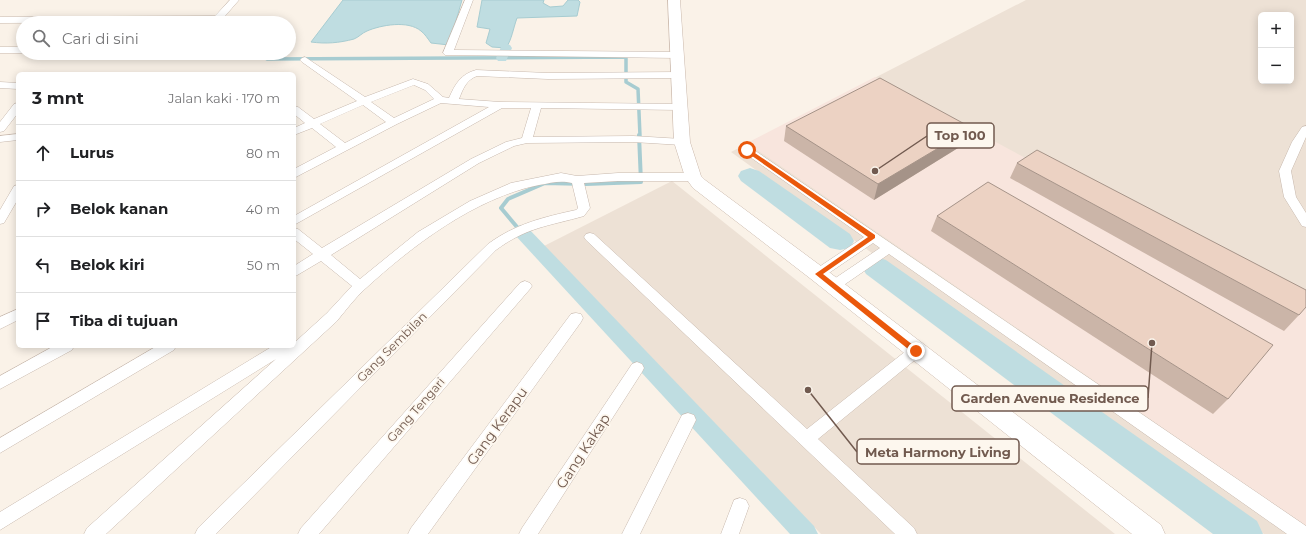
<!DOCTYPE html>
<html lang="id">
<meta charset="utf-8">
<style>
:root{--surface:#fff;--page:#f6f6f6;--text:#202124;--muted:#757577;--line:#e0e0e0}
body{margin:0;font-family:Montserrat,sans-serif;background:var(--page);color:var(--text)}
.controls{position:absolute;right:12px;top:12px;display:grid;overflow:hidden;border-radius:6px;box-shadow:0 2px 10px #0003}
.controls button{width:36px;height:36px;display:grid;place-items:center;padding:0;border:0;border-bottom:1px solid var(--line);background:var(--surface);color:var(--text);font:20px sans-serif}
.stop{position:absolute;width:12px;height:12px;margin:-9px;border:3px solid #ea580c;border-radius:50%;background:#fff}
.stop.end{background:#ea580c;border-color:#fff;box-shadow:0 1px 4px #0008}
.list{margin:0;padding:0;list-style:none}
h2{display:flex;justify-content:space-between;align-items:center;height:52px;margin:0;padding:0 16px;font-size:17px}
h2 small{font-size:13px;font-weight:400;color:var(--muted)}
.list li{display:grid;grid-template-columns:26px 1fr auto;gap:12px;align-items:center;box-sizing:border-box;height:56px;padding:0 16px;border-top:1px solid var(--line)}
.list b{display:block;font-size:15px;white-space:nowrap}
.list em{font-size:13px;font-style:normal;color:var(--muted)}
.icon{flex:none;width:22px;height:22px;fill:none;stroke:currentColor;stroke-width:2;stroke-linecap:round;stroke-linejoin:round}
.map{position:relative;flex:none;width:1306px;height:534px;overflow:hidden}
.search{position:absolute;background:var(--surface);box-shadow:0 2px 10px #0003;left:16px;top:16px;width:280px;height:44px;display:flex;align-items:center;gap:10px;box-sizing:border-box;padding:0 14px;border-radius:22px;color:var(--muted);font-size:15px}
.panel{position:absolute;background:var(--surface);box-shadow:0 2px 10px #0003;left:16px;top:72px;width:280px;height:276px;border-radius:6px}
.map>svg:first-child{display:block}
</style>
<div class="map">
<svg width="1306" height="534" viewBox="0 0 1306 534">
<rect width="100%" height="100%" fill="#faf2e8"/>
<g fill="#ede1d5" fill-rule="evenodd">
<path d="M 1026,0 L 1306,0 L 1306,534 L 1264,534 L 731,152 ZM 1261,15 L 1291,15 L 1291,81 L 1261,81 Z"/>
<path d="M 672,181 L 1115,534 L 821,534 L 544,246 Z"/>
</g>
<path fill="#f8e5dd" d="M 875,77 L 1306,309 L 1306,526 L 747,143 Z"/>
<g fill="#bfdde1" stroke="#a7ccd1">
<path d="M 343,0 L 462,0 L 449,45 L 431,43 C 428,39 425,34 421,31 C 408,20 381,25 367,31 C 362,33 359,37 354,39 C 339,43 326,44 311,42 Z"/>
<path d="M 482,0 L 544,0 L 543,3 L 550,7 L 563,6 L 568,0 L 578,0 L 580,2 L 577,16 L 517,18 C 513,29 512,39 506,48 L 492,47 L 486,43 L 490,29 L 477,27 Z"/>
</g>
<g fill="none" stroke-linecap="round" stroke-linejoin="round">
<path stroke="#a7ccd1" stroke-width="3.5" d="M 267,59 L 626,57 L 626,82 L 638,89 L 640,136"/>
<path stroke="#a7ccd1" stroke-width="4" d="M 517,227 L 501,208 L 508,199 L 545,183 L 586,184 L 641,182 L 639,135"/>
<g fill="#bfdde1" fill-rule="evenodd">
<path d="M 506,44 L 510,45 L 512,48 L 506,61 L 498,61 L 496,58 L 502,45 Z"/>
<path d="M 521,225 L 527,227 L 814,526 L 818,534 L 790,534 L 515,235 L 513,231 L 515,227 Z"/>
</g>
<g fill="#bfdde1" fill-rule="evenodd">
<path d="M 750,168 L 759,171 L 850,234 L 854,241 L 850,248 L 840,250 L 830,248 L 741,181 L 738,176 L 741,171 Z"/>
<path d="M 876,257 L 886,260 L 1257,521 L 1263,534 L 1213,534 L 866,274 L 862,267 L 866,260 Z"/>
</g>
<defs>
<g id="street">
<path d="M 230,0 L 239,0 L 219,23 L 210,23 L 211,22 L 0,23 L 0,17 L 215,16 Z"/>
<path d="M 465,0 L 473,0 L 454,50 L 678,52 L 683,55 L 678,58 L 445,55 L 443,53 Z"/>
<rect x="0" y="47" width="23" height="6"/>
<path d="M 305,57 L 365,97 L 413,79 L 428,84 L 443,97 L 449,98 C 455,84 461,74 476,70 L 548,73 L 679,72 L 684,75 L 679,78 L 548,79 L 477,76 C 466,80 463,89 459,99 L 500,102 L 680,104 L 685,107 L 680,110 L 541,108 L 533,137 L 633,136 L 682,139 L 687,142 L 682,145 L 633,142 L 527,143 L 514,146 L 479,163 L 331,255 L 360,279 L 418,232 L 470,201 L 511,183 L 561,173 L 577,176 L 618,173 L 693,173 L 697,174 L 699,177 L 697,180 L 693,181 L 618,181 L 584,183 L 590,208 L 584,216 C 549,226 527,227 496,250 L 216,534 L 195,534 L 198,528 L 488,244 C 515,224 544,217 576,210 L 578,208 L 572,183 C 560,180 551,183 539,185 C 475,198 413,245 365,289 C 355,298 346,310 337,321 L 106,534 L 84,534 L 87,528 L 276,359 L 0,530 L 0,512 L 273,346 L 294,346 L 294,343 L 327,313 L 352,286 L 321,261 L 294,277 L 294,266 L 313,254 L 294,239 L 294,228 L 298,229 L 322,248 L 471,159 L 506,142 L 522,138 L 531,108 L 502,108 L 294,225 L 294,216 L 489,107 L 441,103 L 397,124 L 294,178 L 294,169 L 336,147 L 312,128 L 294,135 L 294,128 L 305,123 L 294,114 L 294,106 L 298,107 L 314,119 L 357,101 L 302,62 L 300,60 L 302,58 ZM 414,85 L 425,90 L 434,99 L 394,118 L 371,102 ZM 363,105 L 386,122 L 345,143 L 320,124 Z"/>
<path d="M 0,82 L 18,83 L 18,89 L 0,88 Z"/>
<path d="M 18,103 L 18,113 L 4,131 L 0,132 L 0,122 L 14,104 Z"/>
<path d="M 1306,126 L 1306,137 L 1291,171 L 1296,197 L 1306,213 L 1306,227 L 1302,226 L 1284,197 L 1279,171 L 1292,142 L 1302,127 Z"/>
<path d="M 18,134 L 18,140 L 0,142 L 0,136 Z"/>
<path d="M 747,147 L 751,148 L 1306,526 L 1306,534 L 1287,534 L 889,254 L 838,289 L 833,291 L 828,289 L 826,286 L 828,283 L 880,248 L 873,243 L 823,277 L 818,279 L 813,277 L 811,274 L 813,271 L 864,237 L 743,152 L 742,150 L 743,148 Z"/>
<path d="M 18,185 L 18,199 L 4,223 L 0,224 L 0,210 L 14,186 Z"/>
<path d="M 590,233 L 594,234 L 807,429 L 911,347 L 916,345 L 921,347 L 923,351 L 921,355 L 818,439 L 914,528 L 917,534 L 895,534 L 586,240 L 584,237 L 586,234 Z"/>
<path d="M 525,281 L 530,283 L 532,286 L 530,289 L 319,534 L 298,534 L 301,528 L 520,283 Z"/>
<path d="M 18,309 L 18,320 L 0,329 L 0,317 Z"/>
<path d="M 576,313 L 581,314 L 583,318 L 581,322 L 428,534 L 408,534 L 411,528 L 571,314 Z"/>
<path d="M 54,346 L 74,346 L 72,350 L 0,389 L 0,376 Z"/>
<path d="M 157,346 L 176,346 L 174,350 L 0,453 L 0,438 Z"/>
<path d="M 637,362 L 642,364 L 644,368 L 642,372 L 538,534 L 519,534 L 522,528 L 632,364 Z"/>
<path d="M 688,413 L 694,415 L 696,420 L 640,534 L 622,534 L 682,415 Z"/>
<path d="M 740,498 L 746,500 L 749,506 L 739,534 L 721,534 L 734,500 Z"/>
</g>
<path id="secondary" d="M 668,0 L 680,0 L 690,142 L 701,176 L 705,180 L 825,269 L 1161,525 L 1165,534 L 1132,534 L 811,279 L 693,188 L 685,177 L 674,142 Z"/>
</defs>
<use href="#street" stroke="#c7b8ad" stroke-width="1"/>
<use href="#secondary" stroke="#cab8ab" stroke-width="1"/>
<use href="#street" fill="#fff" fill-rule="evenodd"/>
<use href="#secondary" fill="#fff" fill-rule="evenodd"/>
</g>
<g fill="#cbb5a8">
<path d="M 786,126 L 966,143 L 874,200 L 784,141 Z"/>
<path d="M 1017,163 L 1299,315 L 1284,331 L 1010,178 Z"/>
<path d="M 937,216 L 1228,399 L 1213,414 L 931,231 Z"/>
</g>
<path fill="#a59388" d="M 972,128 L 966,143 L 874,200 L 878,184 Z"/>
<g fill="#ecd2c3" stroke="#a59388">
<path d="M 880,78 L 972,128 L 878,184 L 786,126 Z"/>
<path d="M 1037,150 L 1306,290 L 1306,307 L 1299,315 L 1017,163 Z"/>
<path d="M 988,182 L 1273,345 L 1228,399 L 937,216 Z"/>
</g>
<path fill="#ea580c" d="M 745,149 L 749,149 L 875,235 L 875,238 L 823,274 L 918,349 L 918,353 L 913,353 L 815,274 L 868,237 L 745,151 Z"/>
<g text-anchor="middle" stroke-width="3.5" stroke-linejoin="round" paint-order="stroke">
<g font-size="12" fill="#715a4f" stroke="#fdf7ee">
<text transform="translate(392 347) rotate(-45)" y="4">Gang Sembilan</text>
<text transform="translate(416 410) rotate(-49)" y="4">Gang Tengari</text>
</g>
<g font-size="14" fill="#715a4f" stroke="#fdf7ee">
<text transform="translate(497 426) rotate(-54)" y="5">Gang Kerapu</text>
<text transform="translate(583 451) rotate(-57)" y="5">Gang Kakap</text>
</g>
</g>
<path fill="none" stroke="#715a4f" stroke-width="1.5" d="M875 171L927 136M1152 343L1148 398M808 390L857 452"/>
<g fill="#715a4f" stroke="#fdf7ee" stroke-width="1.5">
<circle cx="875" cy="171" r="4"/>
<circle cx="1152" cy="343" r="4"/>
<circle cx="808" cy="390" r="4"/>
</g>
<g fill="#fdf7ee" stroke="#715a4f" stroke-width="1.5">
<rect x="927" y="123" width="67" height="25" rx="4"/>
<rect x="952" y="386" width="196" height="25" rx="4"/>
<rect x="857" y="439" width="162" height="25" rx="4"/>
</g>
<g font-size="13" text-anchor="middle" font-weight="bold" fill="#715a4f">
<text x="960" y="140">Top 100</text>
<text x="1050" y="403">Garden Avenue Residence</text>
<text x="938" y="457">Meta Harmony Living</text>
</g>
</svg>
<div class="controls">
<button>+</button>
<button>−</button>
</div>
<div class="stop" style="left:747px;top:150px"></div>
<div class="stop end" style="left:916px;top:351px"></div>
<div class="search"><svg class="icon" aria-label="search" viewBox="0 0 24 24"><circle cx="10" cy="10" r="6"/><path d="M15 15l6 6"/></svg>Cari di sini</div>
<section class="panel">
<h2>3 mnt<small>Jalan kaki · 170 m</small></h2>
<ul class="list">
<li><svg class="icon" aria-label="ahead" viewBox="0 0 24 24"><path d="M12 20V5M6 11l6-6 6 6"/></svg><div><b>Lurus</b></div><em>80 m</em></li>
<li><svg class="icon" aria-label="right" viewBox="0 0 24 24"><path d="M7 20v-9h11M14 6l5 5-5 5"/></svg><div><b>Belok kanan</b></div><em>40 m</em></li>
<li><svg class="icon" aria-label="left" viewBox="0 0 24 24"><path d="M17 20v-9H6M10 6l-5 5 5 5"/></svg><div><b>Belok kiri</b></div><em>50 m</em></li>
<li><svg class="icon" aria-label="arrive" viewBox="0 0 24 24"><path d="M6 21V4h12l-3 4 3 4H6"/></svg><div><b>Tiba di tujuan</b></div></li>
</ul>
</section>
</div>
